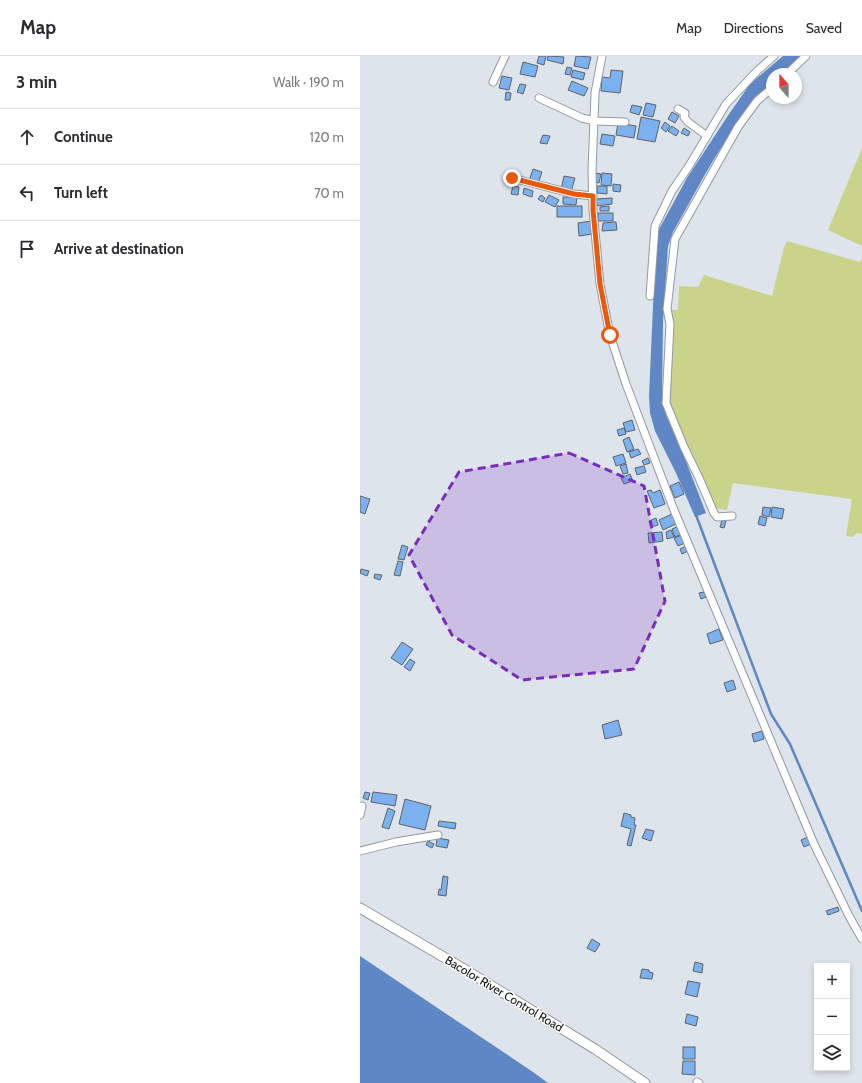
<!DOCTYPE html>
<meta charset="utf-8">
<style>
:root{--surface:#fff;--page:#f7f7f7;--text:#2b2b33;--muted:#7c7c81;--line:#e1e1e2}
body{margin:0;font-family:Cabin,sans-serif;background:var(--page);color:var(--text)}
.controls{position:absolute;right:12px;bottom:12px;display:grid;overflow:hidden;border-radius:0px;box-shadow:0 2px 6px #0003}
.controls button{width:36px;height:36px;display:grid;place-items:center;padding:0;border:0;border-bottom:1px solid var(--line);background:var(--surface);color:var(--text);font:20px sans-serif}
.compass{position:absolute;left:406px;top:12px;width:36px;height:36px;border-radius:50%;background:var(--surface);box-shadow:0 2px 6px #0003;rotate:339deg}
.stop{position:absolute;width:12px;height:12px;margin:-9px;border:3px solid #ea580c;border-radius:50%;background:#fff}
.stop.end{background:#ea580c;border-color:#fff;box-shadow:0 1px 4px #0008}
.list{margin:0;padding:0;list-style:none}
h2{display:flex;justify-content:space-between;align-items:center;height:52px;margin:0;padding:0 16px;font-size:17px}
h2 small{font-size:13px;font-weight:400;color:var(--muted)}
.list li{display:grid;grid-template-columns:26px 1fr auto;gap:12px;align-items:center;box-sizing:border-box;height:56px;padding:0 16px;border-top:1px solid var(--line)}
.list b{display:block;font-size:15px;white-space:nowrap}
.list em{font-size:13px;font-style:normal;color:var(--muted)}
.icon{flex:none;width:22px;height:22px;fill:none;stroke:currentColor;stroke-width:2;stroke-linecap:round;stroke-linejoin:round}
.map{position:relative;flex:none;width:502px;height:1027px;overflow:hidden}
header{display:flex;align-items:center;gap:24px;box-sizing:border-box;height:56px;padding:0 20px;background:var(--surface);border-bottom:1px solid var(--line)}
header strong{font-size:19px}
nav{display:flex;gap:22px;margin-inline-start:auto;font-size:14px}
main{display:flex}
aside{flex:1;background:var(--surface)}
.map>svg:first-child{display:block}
</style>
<header>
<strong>Map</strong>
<nav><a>Map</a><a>Directions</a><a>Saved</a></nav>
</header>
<main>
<aside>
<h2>3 min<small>Walk · 190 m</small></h2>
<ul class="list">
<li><svg class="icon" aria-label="ahead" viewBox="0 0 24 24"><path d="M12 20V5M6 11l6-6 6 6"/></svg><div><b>Continue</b></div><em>120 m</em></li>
<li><svg class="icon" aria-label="left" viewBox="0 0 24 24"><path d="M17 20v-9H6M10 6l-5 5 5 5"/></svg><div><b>Turn left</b></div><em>70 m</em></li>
<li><svg class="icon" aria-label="arrive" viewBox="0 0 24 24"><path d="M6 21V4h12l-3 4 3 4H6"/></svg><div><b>Arrive at destination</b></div></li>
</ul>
</aside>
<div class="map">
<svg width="502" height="1027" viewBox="0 0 502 1027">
<rect width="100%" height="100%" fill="#dee4eb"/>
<g fill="#cad38a">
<path d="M 502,92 L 502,190 L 468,174 Z"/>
<path d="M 427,185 L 500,206 L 502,202 L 502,478 L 497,477 L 492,481 L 486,480 L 492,443 L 373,427 L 367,454 L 355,452 L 317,368 L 309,343 L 312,254 L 318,254 L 319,230 L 338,231 L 344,219 L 412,240 L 424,191 Z"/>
</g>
<g fill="#5f87c5">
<path d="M 423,0 L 441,0 L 422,18 L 412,18 L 412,28 C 370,66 341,127 313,176 L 308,190 L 303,266 L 302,342 L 306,359 L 322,395 L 346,457 L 335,461 L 316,417 L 295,375 L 290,357 L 289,340 L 294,228 L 298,175 L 327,122 L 367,61 L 390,28 Z"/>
<path d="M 0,900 L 173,1016 L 188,1027 L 0,1027 Z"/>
</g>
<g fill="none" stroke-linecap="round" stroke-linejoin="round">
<path stroke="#5f87c5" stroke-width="2.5" d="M 336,459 L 411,658 L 430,688 L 502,855"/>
</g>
<g fill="#7ab1ee" stroke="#5e6369">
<path d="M 179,0 L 186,0 L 184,9 L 177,7 Z"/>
<path d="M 188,0 L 204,1 L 203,8 L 187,4 Z"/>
<path d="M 216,0 L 231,1 L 228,13 L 214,10 Z"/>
<path d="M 163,6 L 178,10 L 175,21 L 160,18 Z"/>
<path d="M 207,11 L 212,12 L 210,19 L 205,18 Z"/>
<path d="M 213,14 L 225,17 L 223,24 L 211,21 Z"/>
<path d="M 251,14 L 263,15 L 260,37 L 241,35 L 242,21 L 250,22 Z"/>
<path d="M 142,20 L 152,22 L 149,34 L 139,32 Z"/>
<path d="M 212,25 L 228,32 L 224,40 L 208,34 Z"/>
<path d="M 160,28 L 166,29 L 163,38 L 157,36 Z"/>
<path d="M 146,36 L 151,37 L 150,44 L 145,44 Z"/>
<path d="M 286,47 L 296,49 L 293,61 L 283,59 Z"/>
<path d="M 272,49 L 282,51 L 279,59 L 270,56 Z"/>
<path d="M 312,56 L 319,60 L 315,67 L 308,63 Z"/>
<path d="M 281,61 L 300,65 L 295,86 L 277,83 Z"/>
<path d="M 305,66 L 310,70 L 306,76 L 301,72 Z"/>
<path d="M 258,67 L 276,70 L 274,82 L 256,79 Z"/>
<path d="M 312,70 L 319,75 L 316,80 L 308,75 Z"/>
<path d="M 324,72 L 330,76 L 328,80 L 321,77 Z"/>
<path d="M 242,78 L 255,80 L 253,90 L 240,88 Z"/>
<path d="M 183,79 L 190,80 L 187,88 L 180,87 Z"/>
<path d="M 173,113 L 182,116 L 178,128 L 169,125 Z"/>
<path d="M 235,117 L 241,118 L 239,127 L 234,126 Z"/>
<path d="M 242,117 L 252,118 L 251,130 L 241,129 Z"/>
<path d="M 204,120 L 215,122 L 211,136 L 201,134 Z"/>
<path d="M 253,128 L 261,129 L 260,136 L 253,135 Z"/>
<path d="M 153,130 L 159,131 L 158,139 L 151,138 Z"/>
<path d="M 237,130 L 247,130 L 247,138 L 237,137 Z"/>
<path d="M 164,132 L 173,135 L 172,141 L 163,138 Z"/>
<path d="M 181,139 L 185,142 L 183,146 L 178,143 Z"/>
<path d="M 189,139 L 199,144 L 195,151 L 185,146 Z"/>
<path d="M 203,141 L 217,141 L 216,149 L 203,148 Z"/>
<path d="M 252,142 L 252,148 L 237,150 L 236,143 Z"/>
<rect x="197" y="150" width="25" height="11"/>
<path d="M 249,150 L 249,155 L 240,155 L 240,151 Z"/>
<rect x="238" y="157" width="15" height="8"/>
<path d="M 231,165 L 233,178 L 219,180 L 218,167 Z"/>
<path d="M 256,166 L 257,174 L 242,175 L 243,167 Z"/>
<path d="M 272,364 L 275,374 L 266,376 L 263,367 Z"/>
<path d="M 264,372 L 266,378 L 259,380 L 257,374 Z"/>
<path d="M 269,381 L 274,393 L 267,396 L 263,384 Z"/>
<path d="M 278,393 L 281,398 L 271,402 L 269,396 Z"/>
<path d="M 263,398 L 266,407 L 256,410 L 253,401 Z"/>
<path d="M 288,402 L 290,407 L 284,409 L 282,405 Z"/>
<path d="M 266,408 L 268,417 L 263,418 L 260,410 Z"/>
<path d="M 284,410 L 286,416 L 277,419 L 275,412 Z"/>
<path d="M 270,418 L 273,425 L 264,428 L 261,422 Z"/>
<path d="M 319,426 L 324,438 L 315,442 L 310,430 Z"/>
<path d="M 291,434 L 293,437 L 300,434 L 305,448 L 294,452 L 287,435 Z"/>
<path d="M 0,440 L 10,443 L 5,458 L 0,456 Z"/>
<path d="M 403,451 L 411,452 L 409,461 L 402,459 Z"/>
<path d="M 412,451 L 424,453 L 422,463 L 411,461 Z"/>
<path d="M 312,458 L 316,468 L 303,474 L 299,464 Z"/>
<path d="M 400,460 L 407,462 L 405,470 L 398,468 Z"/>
<path d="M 296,462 L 298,469 L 291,471 L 289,465 Z"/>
<path d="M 362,464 L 366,465 L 364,472 L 360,471 Z"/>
<path d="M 319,470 L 322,478 L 315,481 L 312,473 Z"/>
<path d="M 311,474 L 314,481 L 307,483 L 306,476 Z"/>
<path d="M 302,476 L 303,485 L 289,487 L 288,477 Z"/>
<path d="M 322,479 L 325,487 L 318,490 L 314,482 Z"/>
<path d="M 42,489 L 48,491 L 44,504 L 38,503 Z"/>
<path d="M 326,490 L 328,495 L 322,498 L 320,493 Z"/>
<path d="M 38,505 L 43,506 L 40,520 L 34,519 Z"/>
<path d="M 1,513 L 9,515 L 7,520 L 0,517 Z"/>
<path d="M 15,518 L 22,519 L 20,524 L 14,522 Z"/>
<path d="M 344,536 L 346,541 L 341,543 L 339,537 Z"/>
<path d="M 359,573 L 363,584 L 350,588 L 347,578 Z"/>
<path d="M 42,586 L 53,593 L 42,609 L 31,602 Z"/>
<path d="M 50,603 L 55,606 L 50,615 L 44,611 Z"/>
<path d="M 373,624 L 376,633 L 367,636 L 364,627 Z"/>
<path d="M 258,664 L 262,679 L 245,683 L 242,669 Z"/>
<path d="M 402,675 L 404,683 L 394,686 L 392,678 Z"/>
<path d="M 5,736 L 10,737 L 8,744 L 3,742 Z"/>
<path d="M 13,736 L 37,739 L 35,750 L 11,746 Z"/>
<path d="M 45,743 L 71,750 L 65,774 L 39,768 Z"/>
<path d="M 28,752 L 35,755 L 29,773 L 22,771 Z"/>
<path d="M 264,757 L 271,759 L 271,761 L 275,762 L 274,769 L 276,769 L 271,790 L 267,789 L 271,773 L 261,770 Z"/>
<path d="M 79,765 L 96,767 L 95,773 L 78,770 Z"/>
<path d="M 286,773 L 294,775 L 291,785 L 282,782 Z"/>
<path d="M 448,781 L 451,788 L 444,791 L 441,784 Z"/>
<path d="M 77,782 L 89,784 L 87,792 L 76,790 Z"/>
<path d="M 68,785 L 74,788 L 72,792 L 66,789 Z"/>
<path d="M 83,820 L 88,821 L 86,840 L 78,839 L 79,833 L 81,834 Z"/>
<path d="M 478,851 L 479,855 L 468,859 L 466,855 Z"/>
<path d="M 232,883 L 240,888 L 235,896 L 227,892 Z"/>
<path d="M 335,906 L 343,908 L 342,917 L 333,915 Z"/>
<path d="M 282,913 L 289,914 L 289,916 L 293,917 L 292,923 L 280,922 Z"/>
<path d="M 328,925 L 340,927 L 337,941 L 325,938 Z"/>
<path d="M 327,958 L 338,961 L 336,970 L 325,967 Z"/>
<rect x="323" y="991" width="12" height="12"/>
<path d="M 323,1005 L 335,1005 L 335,1019 L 322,1018 Z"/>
</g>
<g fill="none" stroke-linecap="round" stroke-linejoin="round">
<defs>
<g id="minor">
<path d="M 242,0 L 235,37 L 232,115 L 233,154 L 240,228 L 250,279 L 266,328 L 314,454 L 454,788 L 489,860 L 502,883"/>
<path d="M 427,18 L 446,0"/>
<path d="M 133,26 L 145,0"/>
<path d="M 179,42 L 222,62 L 235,65 L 265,66"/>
<path d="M 318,53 L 325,57 L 324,61 L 328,66 L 347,80"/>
<path d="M 152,122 L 214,138 L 233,140"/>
<path d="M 290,240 L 295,170 L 312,135 L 329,110 L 366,48 L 397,15 L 414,0"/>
<path d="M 372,460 L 357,461 L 354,457 L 339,422 L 324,391 L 306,347 L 310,268 L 307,253 L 315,183 L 378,71 L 397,45 L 412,32"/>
<path d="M 0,759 L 2,750"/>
<path d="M 0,795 L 36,786 L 78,779"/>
<path d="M 337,1026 L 339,1027"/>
</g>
<path id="tertiary" d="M 0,852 L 104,913 L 235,993 L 285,1027"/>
</defs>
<use href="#minor" stroke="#94999f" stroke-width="9"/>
<use href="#tertiary" stroke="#94999f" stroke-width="11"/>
<use href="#minor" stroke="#fff" stroke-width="7"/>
<use href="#tertiary" stroke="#fff" stroke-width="9"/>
</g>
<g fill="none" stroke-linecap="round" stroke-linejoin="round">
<path stroke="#ea580c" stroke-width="5" d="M 152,122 L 214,138 L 233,140 L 233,154 L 240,228 L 250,279"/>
</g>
<path fill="#7b2cbf" fill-opacity="0.2" stroke="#7b2cbf" stroke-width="3" stroke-dasharray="8 5" stroke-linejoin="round" d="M 209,397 L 284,430 L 305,545 L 274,613 L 162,624 L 92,579 L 49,499 L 99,416 Z"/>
<g text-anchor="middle" stroke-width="3" stroke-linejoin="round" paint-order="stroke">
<g font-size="12" fill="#101214" stroke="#fff">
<text transform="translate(144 938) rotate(31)" y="4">Bacolor River Control Road</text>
</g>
</g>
</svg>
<div class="controls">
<button>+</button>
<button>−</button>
<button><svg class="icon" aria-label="layers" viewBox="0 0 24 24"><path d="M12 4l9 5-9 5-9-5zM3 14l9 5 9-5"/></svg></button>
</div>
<svg class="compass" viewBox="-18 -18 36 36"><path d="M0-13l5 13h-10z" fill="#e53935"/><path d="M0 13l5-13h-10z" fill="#7c7c81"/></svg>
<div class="stop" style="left:250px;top:279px"></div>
<div class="stop end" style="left:152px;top:122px"></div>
</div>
</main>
